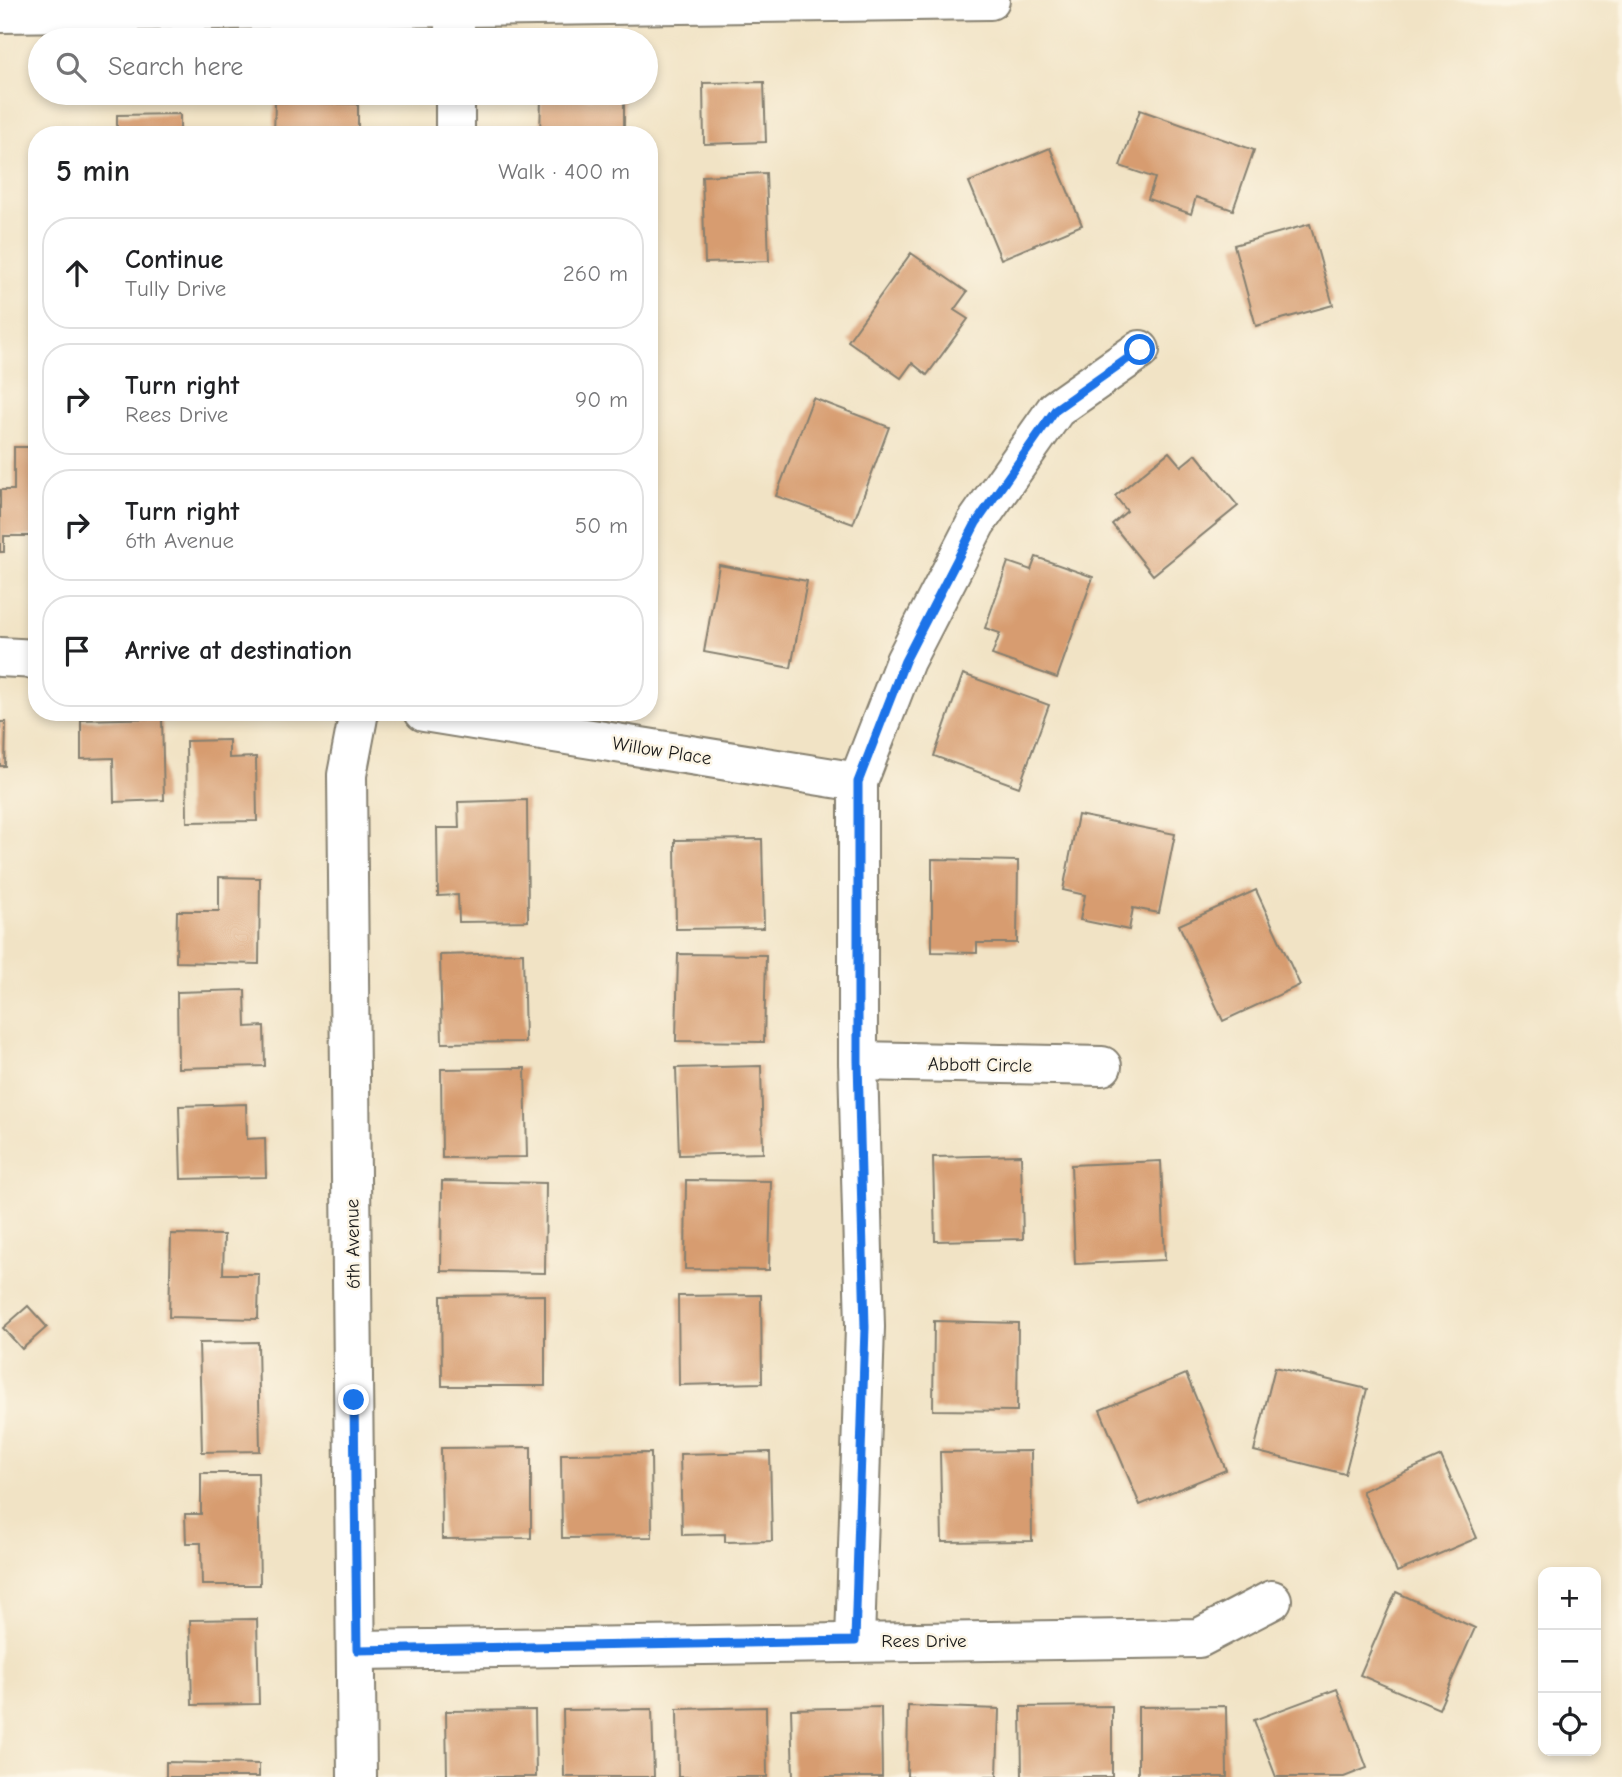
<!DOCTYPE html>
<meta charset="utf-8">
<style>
:root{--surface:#fff;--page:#f6f6f6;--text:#202124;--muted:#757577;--line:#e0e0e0}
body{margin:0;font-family:"Comic Neue",sans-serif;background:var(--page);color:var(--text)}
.controls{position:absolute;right:21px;bottom:21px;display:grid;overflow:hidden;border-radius:14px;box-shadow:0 4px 10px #0003}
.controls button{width:63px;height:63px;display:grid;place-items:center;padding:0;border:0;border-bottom:2px solid var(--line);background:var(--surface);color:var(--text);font:35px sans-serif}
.stop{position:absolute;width:21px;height:21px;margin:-16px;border:5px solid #1a73e8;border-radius:50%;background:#fff}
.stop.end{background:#1a73e8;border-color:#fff;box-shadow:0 2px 7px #0008}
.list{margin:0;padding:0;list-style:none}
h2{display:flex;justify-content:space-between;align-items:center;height:91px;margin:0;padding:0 28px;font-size:30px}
h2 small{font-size:23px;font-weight:400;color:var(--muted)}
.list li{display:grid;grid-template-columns:46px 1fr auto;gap:21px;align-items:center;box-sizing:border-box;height:112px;margin:0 14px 14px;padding:0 14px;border:2px solid var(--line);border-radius:28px}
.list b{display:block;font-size:26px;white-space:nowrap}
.list p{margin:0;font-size:23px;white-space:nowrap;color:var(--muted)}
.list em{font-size:23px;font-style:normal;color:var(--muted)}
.icon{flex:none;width:38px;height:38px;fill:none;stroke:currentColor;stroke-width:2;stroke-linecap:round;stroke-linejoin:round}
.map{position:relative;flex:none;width:1622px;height:1777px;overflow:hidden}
.search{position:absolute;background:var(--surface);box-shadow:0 4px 10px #0003;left:28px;top:28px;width:630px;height:77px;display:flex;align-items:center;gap:18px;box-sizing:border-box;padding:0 24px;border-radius:38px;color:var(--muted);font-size:26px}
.panel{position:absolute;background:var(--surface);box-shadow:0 4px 10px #0003;left:28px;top:126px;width:630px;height:595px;border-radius:28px}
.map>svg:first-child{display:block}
</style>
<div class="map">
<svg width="1622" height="1777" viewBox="0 0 1622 1777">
<rect width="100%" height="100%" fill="#fcf5e5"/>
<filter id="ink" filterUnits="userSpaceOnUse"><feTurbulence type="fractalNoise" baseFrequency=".0143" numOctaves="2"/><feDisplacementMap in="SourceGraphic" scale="14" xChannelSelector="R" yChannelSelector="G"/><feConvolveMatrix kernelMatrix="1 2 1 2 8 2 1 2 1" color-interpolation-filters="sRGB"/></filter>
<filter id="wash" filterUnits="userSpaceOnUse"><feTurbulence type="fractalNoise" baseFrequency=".00686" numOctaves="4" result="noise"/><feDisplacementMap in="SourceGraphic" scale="28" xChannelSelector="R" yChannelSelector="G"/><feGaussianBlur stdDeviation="1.57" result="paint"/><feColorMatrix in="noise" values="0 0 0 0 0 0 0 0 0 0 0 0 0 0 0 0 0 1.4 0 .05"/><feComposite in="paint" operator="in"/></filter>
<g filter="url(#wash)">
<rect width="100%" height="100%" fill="#f1e3c5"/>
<g id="blocks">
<g fill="#d79c70">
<path d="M 764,82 L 766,142 L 704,144 L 703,83 Z"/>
<path d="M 541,98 L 624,98 L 624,135 L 540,135 Z"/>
<path d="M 275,102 L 358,104 L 358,135 L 274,135 Z"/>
<path d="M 1140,110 L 1254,150 L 1233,210 L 1196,197 L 1191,214 L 1148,199 L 1155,178 L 1120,166 Z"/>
<path d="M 180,114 L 180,135 L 117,135 L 117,115 Z"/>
<path d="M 1050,148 L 1082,225 L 1001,259 L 969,182 Z"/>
<path d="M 766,173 L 769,261 L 705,263 L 702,176 Z"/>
<path d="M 1310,224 L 1333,305 L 1256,326 L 1234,245 Z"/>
<path d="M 911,253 L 967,292 L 954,310 L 968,319 L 927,375 L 912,363 L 901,378 L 848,341 Z"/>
<path d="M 813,398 L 889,427 L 853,524 L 776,496 Z"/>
<path d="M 14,447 L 37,447 L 37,536 L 4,536 L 4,552 L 0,552 L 0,490 L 14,490 Z"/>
<path d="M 1169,452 L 1181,466 L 1196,454 L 1238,506 L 1153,575 L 1112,524 L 1127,511 L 1115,496 Z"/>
<path d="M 1036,557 L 1093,577 L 1057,678 L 992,655 L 1000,633 L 985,628 L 1008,562 L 1031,570 Z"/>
<path d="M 719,565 L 807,581 L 791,668 L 704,652 Z"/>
<path d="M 963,674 L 1049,705 L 1019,787 L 934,756 Z"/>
<path d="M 162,718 L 164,800 L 114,802 L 113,758 L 81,759 L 81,720 Z"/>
<path d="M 0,722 L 6,722 L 5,766 L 0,766 Z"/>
<path d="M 229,740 L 229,758 L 256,757 L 257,821 L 187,822 L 186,741 Z"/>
<path d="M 527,800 L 528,921 L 459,922 L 458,895 L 438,896 L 437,828 L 459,828 L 458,802 Z"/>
<path d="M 1078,815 L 1175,834 L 1159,913 L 1133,908 L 1129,930 L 1080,920 L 1085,895 L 1063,890 Z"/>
<path d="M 762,839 L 764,928 L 676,929 L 675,840 Z"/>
<path d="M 932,859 L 1018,861 L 1017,943 L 977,943 L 977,953 L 932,952 Z"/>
<path d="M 219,877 L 260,878 L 259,964 L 176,962 L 177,911 L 219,911 Z"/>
<path d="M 1256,890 L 1300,985 L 1223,1021 L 1179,925 Z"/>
<path d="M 523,953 L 525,1042 L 442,1043 L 440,955 Z"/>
<path d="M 678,954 L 766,955 L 764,1042 L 676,1041 Z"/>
<path d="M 245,990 L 246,1027 L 264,1026 L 265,1066 L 178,1068 L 177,992 Z"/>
<path d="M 761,1066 L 763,1153 L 679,1155 L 676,1068 Z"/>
<path d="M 525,1068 L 527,1157 L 442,1158 L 441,1069 Z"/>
<path d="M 246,1104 L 247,1139 L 265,1138 L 266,1177 L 181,1179 L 179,1106 Z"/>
<path d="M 1021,1155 L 1023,1239 L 935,1241 L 933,1157 Z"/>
<path d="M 1161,1161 L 1165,1260 L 1075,1264 L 1071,1165 Z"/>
<path d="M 686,1180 L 771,1181 L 769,1270 L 685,1269 Z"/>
<path d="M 442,1181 L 546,1183 L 545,1273 L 441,1271 Z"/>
<path d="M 171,1234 L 224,1235 L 223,1274 L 259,1274 L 258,1319 L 169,1317 Z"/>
<path d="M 545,1295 L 545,1386 L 442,1386 L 441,1296 Z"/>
<path d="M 761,1295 L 762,1383 L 679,1385 L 678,1296 Z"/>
<path d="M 28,1306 L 47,1327 L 22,1349 L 3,1328 Z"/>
<path d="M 934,1321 L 1018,1323 L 1017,1411 L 933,1410 Z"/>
<path d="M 258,1342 L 260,1451 L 202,1452 L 199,1343 Z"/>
<path d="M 1275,1367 L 1367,1389 L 1345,1474 L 1254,1451 Z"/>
<path d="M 1186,1374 L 1226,1470 L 1140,1505 L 1100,1410 Z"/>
<path d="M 531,1447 L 531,1538 L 442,1539 L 441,1448 Z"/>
<path d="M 1031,1451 L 1032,1541 L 942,1542 L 940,1452 Z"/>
<path d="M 770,1452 L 772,1541 L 725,1542 L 725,1534 L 682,1535 L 680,1454 Z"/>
<path d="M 651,1453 L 652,1537 L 562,1538 L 561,1454 Z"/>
<path d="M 1441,1456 L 1477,1538 L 1397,1572 L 1362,1491 Z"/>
<path d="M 201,1473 L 258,1473 L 260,1585 L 202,1585 L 201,1543 L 186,1543 L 185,1514 L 201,1514 Z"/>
<path d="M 1396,1592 L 1475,1628 L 1439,1709 L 1360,1675 Z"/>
<path d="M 257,1619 L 259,1704 L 192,1705 L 190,1620 Z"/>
<path d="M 1337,1689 L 1367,1768 L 1344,1777 L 1276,1777 L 1254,1720 Z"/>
<path d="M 908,1706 L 999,1709 L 997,1777 L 907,1777 Z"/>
<path d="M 1112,1706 L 1112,1777 L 1022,1777 L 1021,1707 Z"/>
<path d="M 1226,1706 L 1227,1777 L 1138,1777 L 1138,1707 Z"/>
<path d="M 766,1707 L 767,1777 L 678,1777 L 677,1709 Z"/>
<path d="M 881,1707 L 882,1777 L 793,1777 L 791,1709 Z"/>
<path d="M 652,1709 L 654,1777 L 564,1777 L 563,1710 Z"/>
<path d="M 535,1710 L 536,1777 L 447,1777 L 446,1711 Z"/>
<path d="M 166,1762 L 259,1764 L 259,1777 L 166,1777 Z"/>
</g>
</g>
</g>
<g filter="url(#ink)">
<use href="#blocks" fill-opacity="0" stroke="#868070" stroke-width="2"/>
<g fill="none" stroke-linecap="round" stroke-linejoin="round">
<defs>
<g id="minor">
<path d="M 455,7 L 455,40"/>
<path d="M 0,13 L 990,0"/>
<path d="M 455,93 L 455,135"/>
<path d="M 0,657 L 37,659"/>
<path d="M 424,712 L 858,782"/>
<path d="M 858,1061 L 1102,1066"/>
<path d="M 855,1641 L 865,1327 L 858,1061 L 858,782 L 905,661 L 976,523 L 1056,409 L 1140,350"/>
<path d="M 357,1650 L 1199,1638 L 1272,1600"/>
<path d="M 357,1777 L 347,775 L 359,712"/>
</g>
</defs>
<use href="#minor" stroke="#868070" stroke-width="42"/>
<use href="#minor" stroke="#fff" stroke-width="38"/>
</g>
</g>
<g fill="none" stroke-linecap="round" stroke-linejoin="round" filter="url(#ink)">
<path stroke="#1a73e8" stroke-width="9" d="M 354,1400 L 357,1650 L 855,1641 L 865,1327 L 858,1061 L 858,782 L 905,661 L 976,523 L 1056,409 L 1140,350"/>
</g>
<g text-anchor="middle" stroke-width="5" stroke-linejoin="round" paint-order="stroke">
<g font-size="19" fill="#1c1c1c" stroke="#fcf5e5">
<text transform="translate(662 750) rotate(9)" y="7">Willow Place</text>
<text transform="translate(980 1064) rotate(1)" y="7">Abbott Circle</text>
<text transform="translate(352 1244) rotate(-91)" y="7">6th Avenue</text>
<text x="924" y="1647">Rees Drive</text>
</g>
</g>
</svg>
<div class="controls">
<button>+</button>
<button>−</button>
<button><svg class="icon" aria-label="locate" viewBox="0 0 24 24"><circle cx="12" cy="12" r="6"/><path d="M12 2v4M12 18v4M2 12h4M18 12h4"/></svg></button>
</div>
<div class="stop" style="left:1140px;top:350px"></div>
<div class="stop end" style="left:354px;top:1400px"></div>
<div class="search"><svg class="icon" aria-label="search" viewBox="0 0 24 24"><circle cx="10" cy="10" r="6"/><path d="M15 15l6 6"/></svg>Search here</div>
<section class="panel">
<h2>5 min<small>Walk · 400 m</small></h2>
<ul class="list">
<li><svg class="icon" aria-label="ahead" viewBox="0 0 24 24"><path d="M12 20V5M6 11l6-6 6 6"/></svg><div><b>Continue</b><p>Tully Drive</p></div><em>260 m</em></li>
<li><svg class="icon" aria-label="right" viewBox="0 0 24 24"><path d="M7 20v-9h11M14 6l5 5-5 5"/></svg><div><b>Turn right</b><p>Rees Drive</p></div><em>90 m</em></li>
<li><svg class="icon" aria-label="right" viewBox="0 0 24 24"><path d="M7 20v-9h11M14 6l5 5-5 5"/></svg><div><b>Turn right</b><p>6th Avenue</p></div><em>50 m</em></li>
<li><svg class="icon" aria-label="arrive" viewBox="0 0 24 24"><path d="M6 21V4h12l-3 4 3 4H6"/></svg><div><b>Arrive at destination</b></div></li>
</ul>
</section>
</div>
